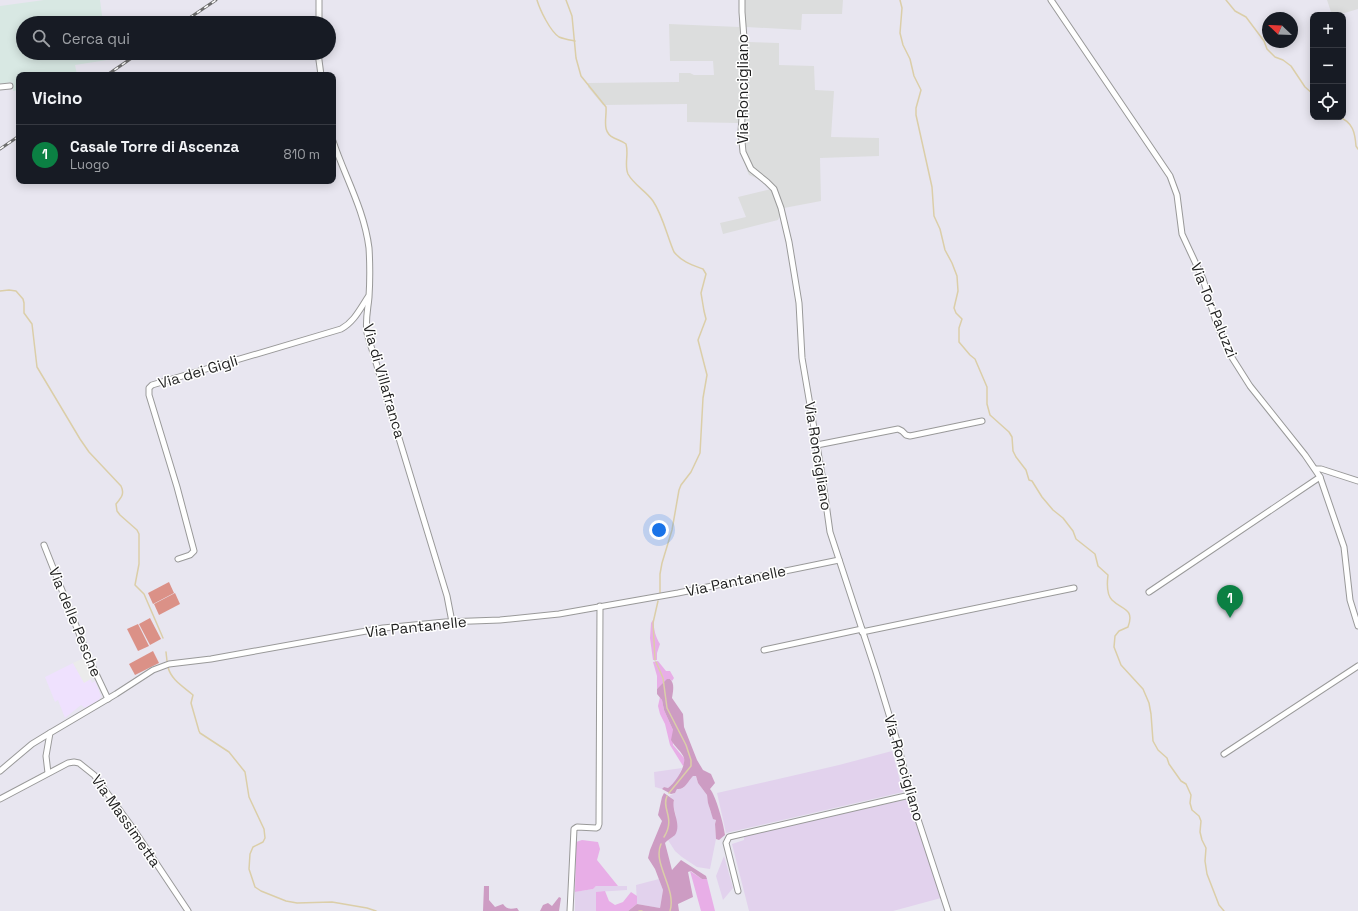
<!DOCTYPE html>
<html lang="it">
<meta charset="utf-8">
<style>
:root{--surface:#171b24;--page:#20242c;--text:#f1f3f6;--muted:#9ea1a6;--line:#363941;--accent:#0b8043}
body{margin:0;font-family:"Space Grotesk",sans-serif;background:var(--page);color:var(--text)}
.controls{position:absolute;right:12px;top:12px;display:grid;overflow:hidden;border-radius:8px;box-shadow:0 2px 10px #0003}
.controls button{width:36px;height:36px;display:grid;place-items:center;padding:0;border:0;border-bottom:1px solid var(--line);background:var(--surface);color:var(--text);font:20px sans-serif}
.compass{position:absolute;left:1262px;top:12px;width:36px;height:36px;border-radius:50%;background:var(--surface);box-shadow:0 2px 10px #0003;rotate:293deg}
.you{position:absolute;left:659px;top:530px;width:14px;height:14px;margin:-10px;border:3px solid #fff;border-radius:50%;background:#1a73e8;box-shadow:0 0 0 6px #1a73e833}
.badge{display:grid;place-items:center;width:26px;height:26px;border-radius:50%;background:var(--accent);color:#fff;font-size:13px;font-weight:700}
.pin{position:absolute;translate:-50% -33px;filter:drop-shadow(0 1px 2px #0008)}
.pin::after{content:'';position:absolute;top:21px;width:14px;height:12px;background:inherit;clip-path:polygon(0 0,100% 0,50% 100%)}
.list{margin:0;padding:0;list-style:none}
h2{display:flex;justify-content:space-between;align-items:center;height:52px;margin:0;padding:0 16px;font-size:17px}
h2 small{font-size:13px;font-weight:400;color:var(--muted)}
.list li{display:grid;grid-template-columns:26px 1fr auto;gap:12px;align-items:center;box-sizing:border-box;height:60px;padding:0 16px;border-top:1px solid var(--line)}
.list b{display:block;font-size:15px;white-space:nowrap}
.list p{margin:0;font-size:13px;white-space:nowrap;color:var(--muted)}
.list em{font-size:13px;font-style:normal;color:var(--muted)}
.icon{flex:none;width:22px;height:22px;fill:none;stroke:currentColor;stroke-width:2;stroke-linecap:round;stroke-linejoin:round}
.map{position:relative;flex:none;width:1358px;height:911px;overflow:hidden}
.search{position:absolute;background:var(--surface);box-shadow:0 2px 10px #0003;left:16px;top:16px;width:320px;height:44px;display:flex;align-items:center;gap:10px;box-sizing:border-box;padding:0 14px;border-radius:22px;color:var(--muted);font-size:15px}
.panel{position:absolute;background:var(--surface);box-shadow:0 2px 10px #0003;left:16px;top:72px;width:320px;height:112px;border-radius:8px}
.map>svg:first-child{display:block}
</style>
<div class="map">
<svg width="1358" height="911" viewBox="0 0 1358 911">
<rect width="100%" height="100%" fill="#e8e6f0"/>
<g fill="#dcdddd">
<path d="M 739,0 L 843,0 L 842,14 L 802,14 L 801,30 L 746,27 L 748,42 L 779,43 L 779,65 L 814,66 L 815,90 L 834,91 L 831,137 L 879,138 L 879,156 L 820,158 L 821,201 L 784,208 L 778,220 L 723,234 L 720,223 L 746,217 L 738,197 L 771,189 L 764,181 L 749,175 L 742,157 L 738,138 L 738,123 L 687,122 L 687,104 L 603,105 L 588,87 L 588,83 L 679,82 L 679,73 L 690,73 L 694,75 L 714,75 L 713,61 L 670,61 L 669,24 L 739,27 Z"/>
<path d="M 1327,0 L 1358,0 L 1358,9 L 1338,15 L 1332,15 Z"/>
</g>
<path fill="#d8e8e3" d="M 44,0 L 100,0 L 103,23 L 23,23 L 23,53 L 106,53 L 107,60 L 75,65 L 77,75 L 19,75 L 19,90 L 13,91 L 12,82 L 0,84 L 0,6 Z"/>
<path fill="#efe1fe" d="M 73,663 L 84,682 L 90,679 L 92,683 L 95,681 L 101,696 L 99,700 L 85,708 L 81,705 L 65,718 L 58,700 L 55,702 L 45,677 Z"/>
<g fill="#e2d2ed">
<path d="M 892,751 L 903,792 L 726,833 L 717,793 L 839,765 Z"/>
<path d="M 682,768 L 677,780 L 668,788 L 664,787 L 662,789 L 655,787 L 654,772 Z"/>
<path d="M 693,776 L 696,776 L 698,783 L 707,795 L 710,811 L 716,820 L 715,824 L 716,839 L 710,869 L 697,867 L 682,857 L 675,851 L 668,840 L 674,836 L 676,816 L 673,805 L 674,800 L 669,796 L 675,793 L 677,789 L 683,788 Z"/>
<path d="M 909,799 L 941,898 L 893,911 L 749,911 L 732,844 L 744,840 L 744,835 Z"/>
<path d="M 724,856 L 733,888 L 723,900 L 716,876 Z"/>
<path d="M 659,879 L 663,890 L 660,908 L 637,904 L 636,885 Z"/>
<path d="M 596,886 L 627,886 L 627,890 L 596,892 L 596,911 L 575,911 L 575,892 L 593,889 Z"/>
</g>
<g fill="#e8aee7">
<path d="M 653,620 L 654,621 C 653,628 656,638 660,644 L 657,653 L 657,660 L 653,660 L 650,638 L 651,623 Z"/>
<path d="M 658,661 L 666,671 L 670,671 L 674,678 L 672,681 L 670,679 L 657,689 L 657,676 L 653,662 Z"/>
<path d="M 660,697 L 662,700 L 664,710 L 673,730 L 673,745 L 684,758 L 685,764 L 683,766 L 670,745 L 665,724 L 660,714 L 658,706 Z"/>
<path d="M 582,840 L 598,842 L 600,849 L 597,860 L 618,886 L 596,886 L 593,889 L 575,892 L 576,842 Z"/>
<path d="M 690,871 L 702,879 L 707,879 L 715,911 L 701,911 Z"/>
<path d="M 605,891 L 609,901 L 615,905 L 623,902 L 631,892 L 637,896 L 637,904 L 628,911 L 596,911 L 596,892 Z"/>
</g>
<g fill="#cd9cc3">
<path d="M 667,679 L 670,679 C 675,684 673,691 672,698 L 683,714 L 684,727 L 697,760 L 703,770 L 711,774 L 715,783 L 710,789 C 716,796 724,825 725,835 L 719,840 L 716,839 L 715,824 L 716,820 L 713,819 L 708,803 L 707,795 L 698,783 L 696,776 L 693,776 C 688,781 685,790 677,789 L 675,793 L 671,794 L 662,789 L 664,787 L 668,788 C 675,783 686,767 684,758 C 682,752 675,747 671,740 L 673,730 L 664,710 L 662,700 L 657,694 L 657,689 Z"/>
<path d="M 664,793 L 674,800 C 671,811 682,824 675,835 C 672,838 667,840 665,843 L 672,870 L 681,860 L 706,876 L 707,879 L 702,879 L 691,871 L 688,872 L 693,897 L 678,904 L 679,911 L 628,911 L 637,904 L 660,908 L 663,890 L 655,869 L 648,858 L 650,850 L 662,821 L 658,815 L 662,797 Z"/>
<path d="M 484,886 L 489,886 L 489,900 L 495,907 L 503,904 C 507,910 511,909 517,908 L 519,911 L 483,911 Z"/>
<path d="M 559,897 L 561,898 L 559,911 L 540,911 L 543,905 L 548,903 L 552,906 Z"/>
</g>
<g fill="#db9187">
<path d="M 169,582 L 174,593 L 153,604 L 148,593 Z"/>
<path d="M 175,593 L 180,604 L 159,615 L 154,604 Z"/>
<path d="M 150,618 L 161,639 L 150,645 L 139,624 Z"/>
<path d="M 138,624 L 149,646 L 138,651 L 127,629 Z"/>
<path d="M 153,651 L 159,663 L 135,675 L 129,664 Z"/>
</g>
<path fill="#ebebeb" d="M 86,657 L 94,677 L 84,683 L 73,663 Z"/>
<g fill="none" stroke-linecap="round" stroke-linejoin="round">
<g stroke="#dbcea8" stroke-width="1.5">
<path d="M 537,0 C 540,10 550,31 559,37 C 564,39 570,40 575,41"/>
<path d="M 566,0 L 572,16 L 576,58 L 581,76 L 606,107 C 607,118 601,132 614,138 C 618,140 622,141 626,144 C 629,154 624,165 628,174 C 634,185 646,191 653,201 C 663,216 667,236 674,252 C 682,262 692,265 703,269 L 706,274 L 701,293 L 704,311 L 706,319 L 698,340 L 707,375 L 703,398 L 700,453 L 691,472 L 681,485 L 679,490 L 672,530 L 662,563 L 660,574 L 660,593"/>
<path d="M 900,0 L 902,8 L 900,33 L 903,45 L 910,59 L 914,76 L 921,90 L 916,108 L 916,115 L 932,187 L 934,216 L 940,229 L 945,250 L 952,263 L 957,276 L 958,291 L 954,308 L 956,313 L 962,319 L 959,328 L 959,342 L 970,355 L 975,359 L 987,387 L 987,404 L 990,415 L 1009,432 L 1012,437 L 1013,451 L 1016,457 L 1026,470 L 1029,480 L 1032,481 L 1042,497 L 1053,510 L 1063,518 L 1073,531 L 1076,539 L 1095,554 L 1098,566 L 1108,575 C 1107,583 1106,594 1112,600 C 1122,610 1135,608 1128,627 L 1119,631 L 1115,636 L 1114,647 L 1121,665 L 1143,689 L 1149,703 L 1151,714 L 1153,741 L 1158,750 L 1167,758 L 1169,764 L 1181,781 L 1186,784 L 1191,795 L 1190,803 L 1192,810 L 1199,816 L 1201,821 L 1200,832 L 1202,840 L 1206,848 L 1205,861 L 1207,874 L 1219,905 L 1224,911"/>
<path d="M 1226,0 L 1235,11 L 1246,17 L 1264,41 L 1267,49 L 1275,57 L 1283,60 L 1291,66 L 1305,87 L 1313,94"/>
<path d="M 1339,117 C 1353,122 1355,133 1356,146 L 1358,149"/>
<path d="M 0,291 L 9,290 L 16,291 L 23,299 L 24,303 L 24,313 L 32,324 L 37,367 L 80,439 L 89,452 L 121,486 C 125,494 121,498 116,504 L 117,511 L 120,515 L 137,530 L 139,534 L 139,564 L 135,585 L 144,594 L 163,638"/>
<path d="M 166,652 L 167,661"/>
<path d="M 655,660 L 653,623 L 658,601"/>
<path d="M 656,662 L 663,678 L 667,708 L 686,745 L 691,760 L 691,766 L 669,793"/>
<path d="M 168,667 C 171,680 184,687 193,695 L 191,703 L 199,731 L 200,733 L 229,752 L 245,772 L 249,797 L 264,829 L 265,838 L 263,842 L 253,847 L 250,854 L 249,869 L 255,887 L 261,891 L 286,901 L 297,903 L 332,902 L 367,908 L 376,911"/>
<path d="M 664,837 C 676,818 661,809 667,796"/>
<path d="M 661,844 C 652,863 677,889 670,911"/>
<path d="M 639,911 L 642,911"/>
</g>
<defs>
<g id="minor">
<path d="M 742,0 L 742,12 L 746,65 L 741,131 L 743,152 L 751,169 L 767,182 L 774,189 L 781,208 L 789,242 L 799,303 L 802,358 L 822,475 L 830,532 L 876,672 L 898,744 L 910,795 L 948,911"/>
<path d="M 1051,0 L 1170,176 L 1177,195 L 1182,234 L 1203,279 L 1217,325 L 1231,356 L 1250,386 L 1305,455 L 1320,477 L 1344,547 L 1350,600 L 1358,626"/>
<path d="M 319,23 L 319,0"/>
<path d="M 318,53 L 321,75"/>
<path d="M 0,87 L 10,86"/>
<path d="M 333,141 C 345,177 364,209 369,248 C 370,264 370,281 369,297 C 368,309 365,320 367,333 L 447,596 L 452,622"/>
<path d="M 817,445 L 898,429 L 902,431 L 906,435 L 910,436 L 982,421"/>
<path d="M 1316,469 L 1321,469 L 1358,481"/>
<path d="M 44,545 L 90,661 L 108,699"/>
<path d="M 178,559 L 190,555 L 194,551 L 177,487 L 149,395 L 149,388 L 152,385 L 341,329 C 354,322 360,309 368,297"/>
<path d="M 1149,592 L 1320,477"/>
<path d="M 862,632 L 1074,588"/>
<path d="M 764,650 L 862,629"/>
<path d="M 1224,754 L 1358,666"/>
<path d="M 0,771 L 32,744 L 50,733"/>
<path d="M 48,773 L 46,756 L 50,733 L 116,694 L 153,670 L 169,664 L 211,659 L 383,628 L 445,622 L 500,620 L 559,614 L 678,593 L 839,560"/>
<path d="M 0,799 L 68,763 L 74,762 L 79,763 L 94,775 L 132,827 L 188,911"/>
<path d="M 738,891 L 726,843 L 729,837 L 910,795"/>
<path d="M 570,911 L 574,829 L 577,827 L 596,828 L 598,827 L 599,824 L 600,606"/>
</g>
</defs>
<use href="#minor" stroke="#999" stroke-width="7"/>
<use href="#minor" stroke="#fff" stroke-width="5"/>
<defs>
<g id="rail">
<path d="M 182,23 L 216,0"/>
<path d="M 107,75 L 139,53"/>
<path d="M 0,149 L 19,136"/>
</g>
</defs>
<use href="#rail" stroke="#6d6d6d" stroke-width="3"/>
<use href="#rail" stroke="#fff" stroke-width="1.5" stroke-dasharray="4.5" stroke-linecap="butt"/>
</g>
<g text-anchor="middle" stroke-width="3" stroke-linejoin="round" paint-order="stroke">
<g font-size="15" fill="#1f1f1f" stroke="#fff">
<text transform="translate(743 89) rotate(-90)" y="5">Via Roncigliano</text>
<text transform="translate(1214 310) rotate(68)" y="5">Via Tor Paluzzi</text>
<text transform="translate(198 372) rotate(-17)" y="5">Via dei Gigli</text>
<text transform="translate(384 381) rotate(74)" y="5">Via di Villafranca</text>
<text transform="translate(818 456) rotate(81)" y="5">Via Roncigliano</text>
<text transform="translate(736 581) rotate(-12)" y="5">Via Pantanelle</text>
<text transform="translate(75 622) rotate(68)" y="5">Via delle Pesche</text>
<text transform="translate(416 627) rotate(-6)" y="5">Via Pantanelle</text>
<text transform="translate(904 768) rotate(74)" y="5">Via Roncigliano</text>
<text transform="translate(126 821) rotate(55)" y="5">Via Massimetta</text>
</g>
</g>
</svg>
<div class="controls">
<button>+</button>
<button>−</button>
<button><svg class="icon" aria-label="locate" viewBox="0 0 24 24"><circle cx="12" cy="12" r="6"/><path d="M12 2v4M12 18v4M2 12h4M18 12h4"/></svg></button>
</div>
<svg class="compass" viewBox="-18 -18 36 36"><path d="M0-13l5 13h-10z" fill="#e53935"/><path d="M0 13l5-13h-10z" fill="#9ea1a6"/></svg>
<div class="you"></div>
<div class="pin badge" style="left:1230px;top:618px">1</div>
<div class="search"><svg class="icon" aria-label="search" viewBox="0 0 24 24"><circle cx="10" cy="10" r="6"/><path d="M15 15l6 6"/></svg>Cerca qui</div>
<section class="panel">
<h2>Vicino<small></small></h2>
<ul class="list">
<li><span class="badge">1</span><div><b>Casale Torre di Ascenza</b><p>Luogo</p></div><em>810 m</em></li>
</ul>
</section>
</div>
